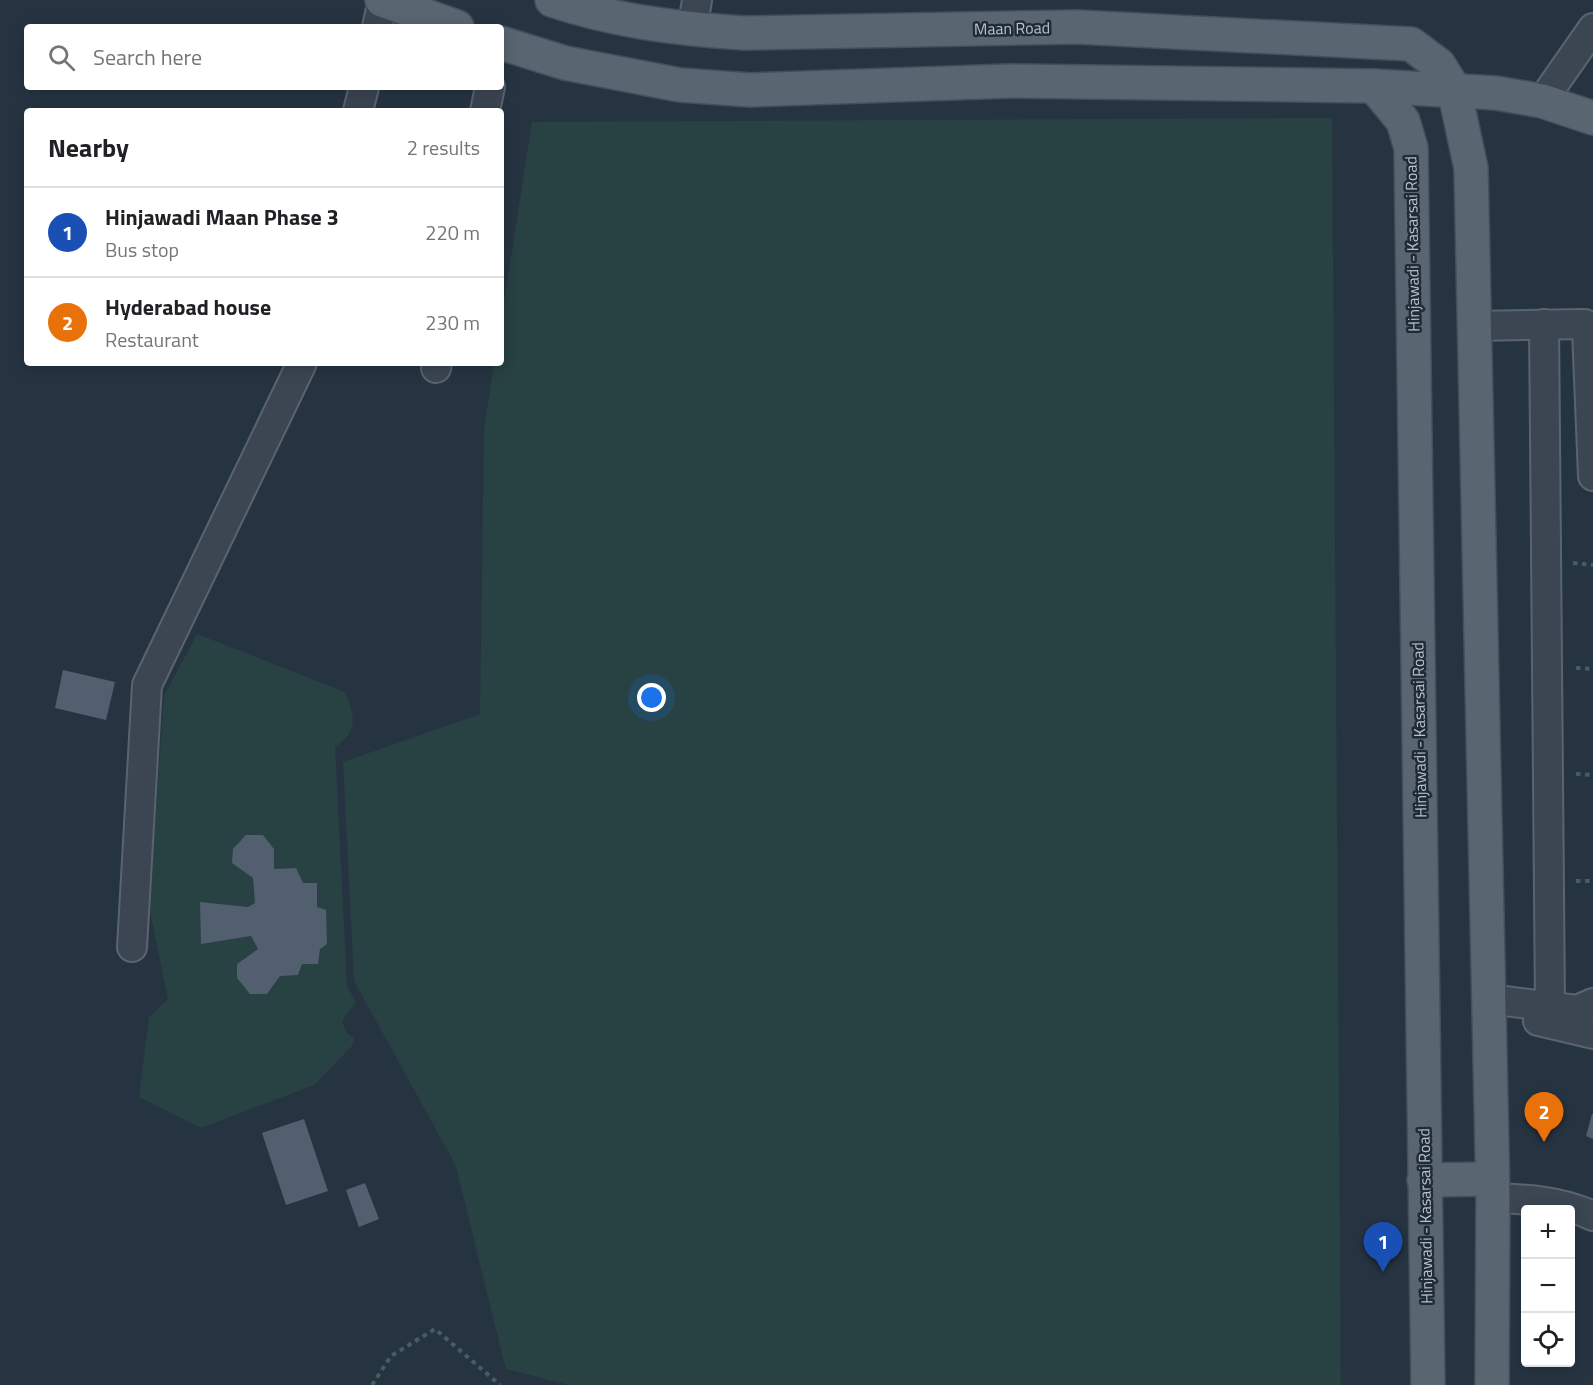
<!DOCTYPE html>
<meta charset="utf-8">
<style>
:root{--surface:#fff;--page:#f6f6f6;--text:#202124;--muted:#757577;--line:#e0e0e0;--accent:#2563eb}
body{margin:0;font-family:"Titillium Web",sans-serif;background:var(--page);color:var(--text)}
.controls{position:absolute;right:18px;bottom:18px;display:grid;overflow:hidden;border-radius:6px;box-shadow:0 3px 15px #0003}
.controls button{width:54px;height:54px;display:grid;place-items:center;padding:0;border:0;border-bottom:2px solid var(--line);background:var(--surface);color:var(--text);font:30px sans-serif}
.you{position:absolute;left:652px;top:698px;width:21px;height:21px;margin:-15px;border:4px solid #fff;border-radius:50%;background:#1a73e8;box-shadow:0 0 0 9px #1a73e833}
.badge{display:grid;place-items:center;width:39px;height:39px;border-radius:50%;background:var(--accent);color:#fff;font-size:20px;font-weight:700}
.pin{position:absolute;translate:-50% -50px;filter:drop-shadow(0 2px 3px #0008)}
.pin::after{content:'';position:absolute;top:32px;width:21px;height:18px;background:inherit;clip-path:polygon(0 0,100% 0,50% 100%)}
.list{margin:0;padding:0;list-style:none}
h2{display:flex;justify-content:space-between;align-items:center;height:78px;margin:0;padding:0 24px;font-size:26px}
h2 small{font-size:20px;font-weight:400;color:var(--muted)}
.list li{display:grid;grid-template-columns:39px 1fr auto;gap:18px;align-items:center;box-sizing:border-box;height:90px;padding:0 24px;border-top:2px solid var(--line)}
.list b{display:block;font-size:22px;white-space:nowrap}
.list p{margin:0;font-size:20px;white-space:nowrap;color:var(--muted)}
.list em{font-size:20px;font-style:normal;color:var(--muted)}
.icon{flex:none;width:33px;height:33px;fill:none;stroke:currentColor;stroke-width:2;stroke-linecap:round;stroke-linejoin:round}
.map{position:relative;flex:none;width:1593px;height:1385px;overflow:hidden}
.search{position:absolute;background:var(--surface);box-shadow:0 3px 15px #0003;left:24px;top:24px;width:480px;height:66px;display:flex;align-items:center;gap:15px;box-sizing:border-box;padding:0 21px;border-radius:6px;color:var(--muted);font-size:22px}
.panel{position:absolute;background:var(--surface);box-shadow:0 3px 15px #0003;left:24px;top:108px;width:480px;height:258px;border-radius:6px}
.map>svg:first-child{display:block}
</style>
<div class="map">
<svg width="1593" height="1385" viewBox="0 0 1593 1385">
<rect width="100%" height="100%" fill="#263442"/>
<g fill="#284143">
<path d="M 1332,118 L 1341,1385 L 569,1385 L 506,1369 L 455,1164 L 354,981 L 343,762 L 480,714 L 484,429 L 494,363 L 501,363 L 501,321 L 532,122 Z"/>
<path d="M 197,634 L 345,692 C 355,715 359,731 335,747 L 347,986 L 356,1002 L 342,1021 L 347,1034 L 355,1038 L 352,1046 L 314,1085 L 201,1128 L 139,1097 L 149,1017 L 168,999 L 149,907 L 164,696 Z"/>
</g>
<g fill="#525f6f">
<path d="M 63,670 L 115,682 L 106,720 L 55,708 Z"/>
<path d="M 246,835 L 263,835 L 274,849 L 274,869 L 296,868 L 303,883 L 317,883 L 317,907 L 326,910 L 327,944 L 320,949 L 318,964 L 302,964 L 298,975 L 280,976 L 267,994 L 250,994 L 237,978 L 237,964 L 258,949 L 251,936 L 201,944 L 200,902 L 248,907 L 255,903 L 253,878 L 232,863 L 233,849 Z"/>
<path d="M 1592,1114 L 1593,1114 L 1593,1139 L 1586,1136 Z"/>
<path d="M 304,1119 L 328,1191 L 286,1205 L 262,1133 Z"/>
<path d="M 365,1183 L 379,1219 L 359,1227 L 346,1190 Z"/>
</g>
<g fill="none" stroke-linecap="round" stroke-linejoin="round">
<defs>
<g id="minor">
<path d="M 377,27 L 383,0"/>
<path d="M 692,30 L 697,0"/>
<path d="M 1542,101 L 1593,28"/>
<path d="M 358,111 L 364,87"/>
<path d="M 485,111 L 490,87"/>
<path d="M 1544,324 L 1550,1007"/>
<path d="M 1475,326 L 1585,324 L 1587,330 L 1593,476"/>
<path d="M 436,368 L 437,363"/>
<path d="M 132,947 L 147,685 L 302,363"/>
<path d="M 1488,999 L 1577,1010 L 1593,1003"/>
<path d="M 1538,1021 L 1593,1034"/>
<path d="M 1493,1198 C 1527,1199 1562,1201 1593,1216"/>
</g>
<g id="major">
<path d="M 382,0 L 457,27"/>
<path d="M 552,0 C 614,21 679,29 744,33 L 1078,27 L 1411,44 L 1439,65 L 1454,89 L 1471,168 L 1493,1198 L 1492,1385"/>
<path d="M 501,43 L 565,63 L 680,85 L 750,90 L 1010,81 L 1374,86 L 1496,93 L 1542,101 L 1593,118"/>
<path d="M 1374,86 L 1403,121 L 1411,148 L 1428,1385"/>
<path d="M 1424,1180 L 1492,1179"/>
</g>
</defs>
<use href="#minor" stroke="#59646f" stroke-width="32"/>
<use href="#major" stroke="#444f5b" stroke-width="36"/>
<g stroke="#475e60" stroke-width="4" stroke-dasharray="4.5 4.5" stroke-linecap="butt">
<path d="M 1573,563 L 1593,565"/>
<path d="M 1576,668 L 1593,669"/>
<path d="M 1576,774 L 1593,775"/>
<path d="M 1576,881 L 1593,881"/>
<path d="M 372,1385 L 391,1356 L 435,1329 L 500,1385"/>
</g>
<use href="#minor" stroke="#3b4652" stroke-width="28"/>
<use href="#major" stroke="#596571" stroke-width="33"/>
</g>
<g text-anchor="middle" stroke-width="5" stroke-linejoin="round" paint-order="stroke">
<g font-size="16" fill="#b8c1cc" stroke="#1f2b37">
<text transform="translate(1012 28) rotate(-1)" y="6">Maan Road</text>
<text transform="translate(1412 244) rotate(-91)" y="6">Hinjawadi - Kasarsai Road</text>
<text transform="translate(1419 730) rotate(-91)" y="6">Hinjawadi - Kasarsai Road</text>
<text transform="translate(1425 1216) rotate(-91)" y="6">Hinjawadi - Kasarsai Road</text>
</g>
</g>
</svg>
<div class="controls">
<button>+</button>
<button>−</button>
<button><svg class="icon" aria-label="locate" viewBox="0 0 24 24"><circle cx="12" cy="12" r="6"/><path d="M12 2v4M12 18v4M2 12h4M18 12h4"/></svg></button>
</div>
<div class="you"></div>
<div class="pin badge" style="left:1383px;top:1272px;background:#1a4fb4">1</div>
<div class="pin badge" style="left:1544px;top:1142px;background:#e8710a">2</div>
<div class="search"><svg class="icon" aria-label="search" viewBox="0 0 24 24"><circle cx="10" cy="10" r="6"/><path d="M15 15l6 6"/></svg>Search here</div>
<section class="panel">
<h2>Nearby<small>2 results</small></h2>
<ul class="list">
<li><span class="badge" style="background:#1a4fb4">1</span><div><b>Hinjawadi Maan Phase 3</b><p>Bus stop</p></div><em>220 m</em></li>
<li><span class="badge" style="background:#e8710a">2</span><div><b>Hyderabad house</b><p>Restaurant</p></div><em>230 m</em></li>
</ul>
</section>
</div>
